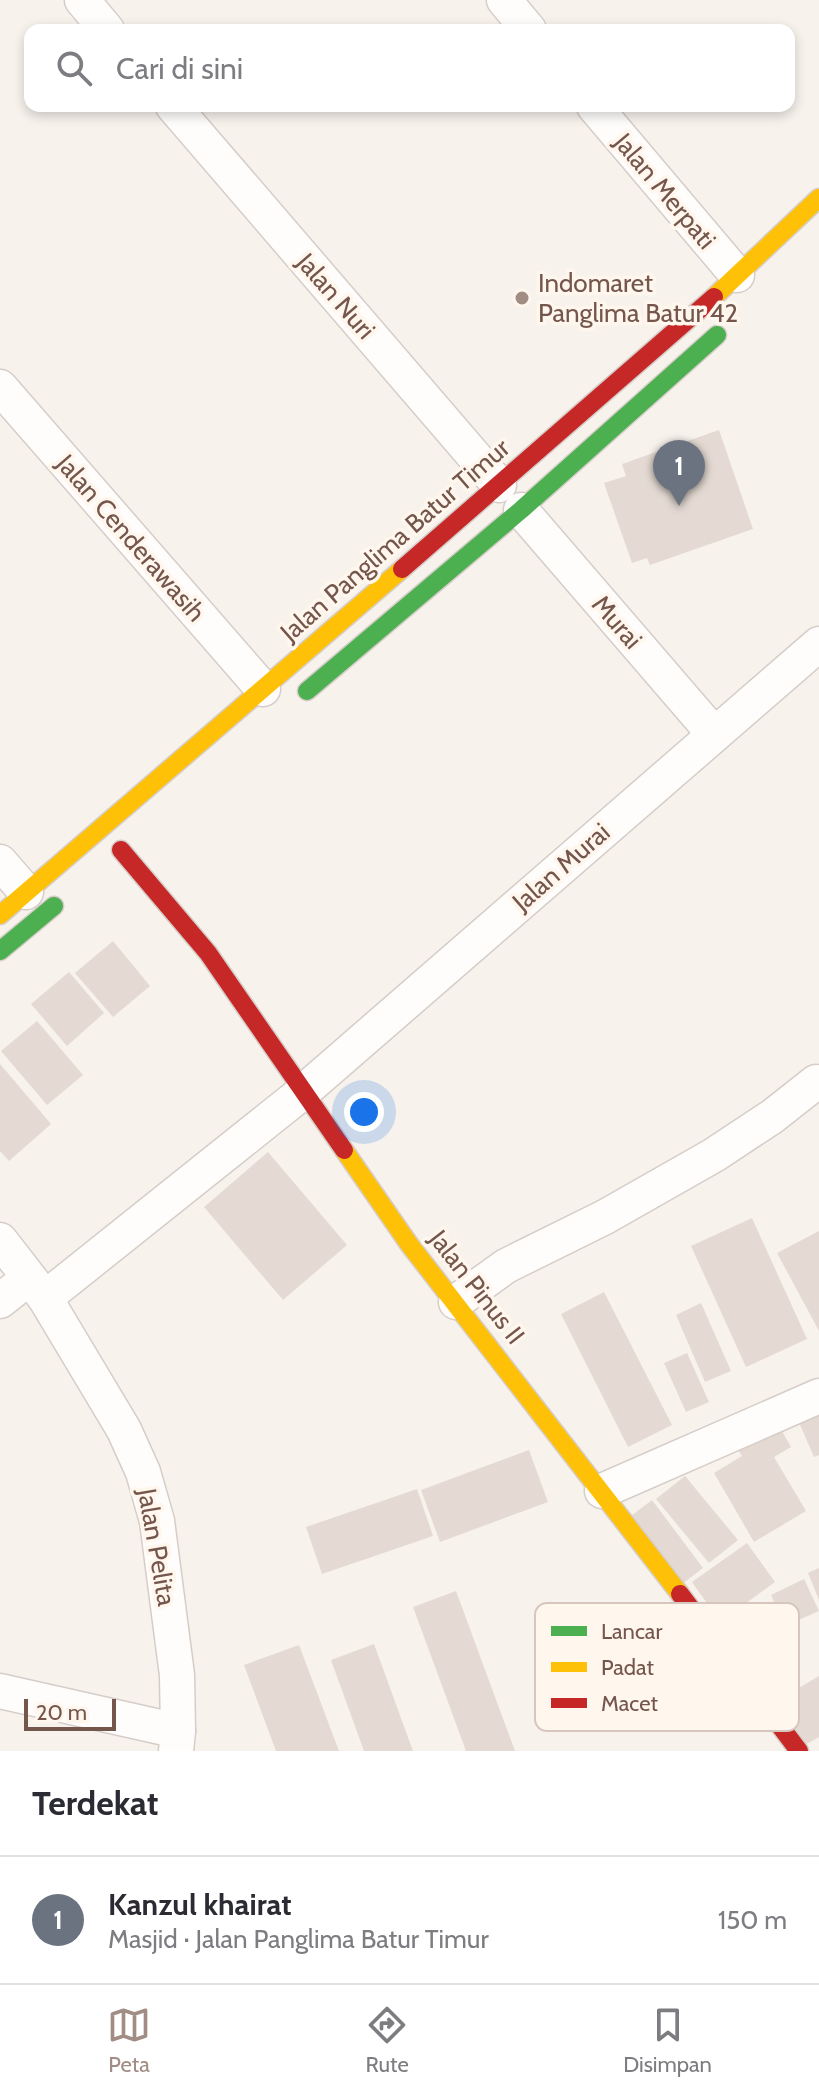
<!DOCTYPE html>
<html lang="id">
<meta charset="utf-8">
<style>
:root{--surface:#fff;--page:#f7f7f7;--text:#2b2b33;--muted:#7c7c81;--line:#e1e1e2;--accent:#a28d84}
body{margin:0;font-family:Cabin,sans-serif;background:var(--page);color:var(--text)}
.scale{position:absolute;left:24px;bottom:20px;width:92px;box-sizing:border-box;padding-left:8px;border:4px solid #75564c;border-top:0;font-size:22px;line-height:28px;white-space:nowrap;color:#75564c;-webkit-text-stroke:6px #fff6ed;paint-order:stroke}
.you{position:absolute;left:364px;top:1112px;width:28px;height:28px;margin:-20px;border:6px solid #fff;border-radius:50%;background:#1a73e8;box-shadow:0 0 0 12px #1a73e833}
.badge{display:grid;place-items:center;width:52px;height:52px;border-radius:50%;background:var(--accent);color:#fff;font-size:26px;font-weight:700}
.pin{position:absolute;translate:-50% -66px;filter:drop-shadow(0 2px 4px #0008)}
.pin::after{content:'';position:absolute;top:42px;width:28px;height:24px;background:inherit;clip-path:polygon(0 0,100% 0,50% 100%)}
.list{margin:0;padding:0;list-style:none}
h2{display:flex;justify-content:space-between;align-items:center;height:104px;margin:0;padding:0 32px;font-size:34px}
h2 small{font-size:26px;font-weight:400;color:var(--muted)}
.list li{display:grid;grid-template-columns:52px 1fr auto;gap:24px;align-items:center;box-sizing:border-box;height:128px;padding:0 32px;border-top:2px solid var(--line)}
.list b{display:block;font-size:30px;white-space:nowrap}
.list p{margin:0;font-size:26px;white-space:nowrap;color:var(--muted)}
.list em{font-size:26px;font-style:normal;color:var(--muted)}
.icon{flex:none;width:44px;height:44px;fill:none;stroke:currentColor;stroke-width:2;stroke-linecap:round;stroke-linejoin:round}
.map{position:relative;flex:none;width:819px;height:1751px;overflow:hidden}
.search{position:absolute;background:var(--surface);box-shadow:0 4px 12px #0003;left:24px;right:24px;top:24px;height:88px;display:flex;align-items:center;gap:20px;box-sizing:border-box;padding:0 28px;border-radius:16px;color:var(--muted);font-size:30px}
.sheet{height:232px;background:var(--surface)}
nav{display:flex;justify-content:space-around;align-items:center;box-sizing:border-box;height:112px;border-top:2px solid var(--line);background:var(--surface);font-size:22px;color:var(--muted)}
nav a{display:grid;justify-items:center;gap:4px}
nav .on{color:var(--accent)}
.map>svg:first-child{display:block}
</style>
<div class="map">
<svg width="819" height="1751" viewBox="0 0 819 1751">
<rect width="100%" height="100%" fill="#f7f2ec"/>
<g fill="#e4dad3">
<path d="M 719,430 L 753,529 L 650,565 L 647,558 L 632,563 L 604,483 L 626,476 L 622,464 Z"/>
<path d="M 113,941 L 150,986 L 113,1017 L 75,973 Z"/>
<path d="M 69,972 L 104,1013 L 67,1046 L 31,1004 Z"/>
<path d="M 37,1021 L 83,1075 L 47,1105 L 1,1051 Z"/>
<path d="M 0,1064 L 51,1124 L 9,1161 L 0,1151 Z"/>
<path d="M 268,1152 L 347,1245 L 283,1300 L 204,1207 Z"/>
<path d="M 752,1218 L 807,1339 L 746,1367 L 691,1246 Z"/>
<path d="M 819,1231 L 819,1331 L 777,1253 Z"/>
<path d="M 604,1292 L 672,1425 L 628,1447 L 561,1314 Z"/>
<path d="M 701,1303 L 731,1371 L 705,1382 L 676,1315 Z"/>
<path d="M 687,1353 L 709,1402 L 686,1412 L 664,1363 Z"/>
<path d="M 819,1408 L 819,1455 L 814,1457 L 797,1418 Z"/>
<path d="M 775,1419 L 791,1447 L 774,1457 L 806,1511 L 754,1542 L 714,1473 L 742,1456 L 734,1443 Z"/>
<path d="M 529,1450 L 548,1502 L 440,1542 L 421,1490 Z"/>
<path d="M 685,1476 L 738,1540 L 709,1563 L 656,1499 Z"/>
<path d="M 417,1489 L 433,1536 L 322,1574 L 306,1527 Z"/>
<path d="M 652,1500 L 703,1568 L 682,1584 L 631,1516 Z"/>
<path d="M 747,1543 L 775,1582 L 720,1622 L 692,1582 Z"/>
<path d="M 819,1568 L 819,1600 L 808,1573 Z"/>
<path d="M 804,1579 L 819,1611 L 785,1626 L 771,1595 Z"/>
<path d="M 456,1591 L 515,1751 L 466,1751 L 413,1607 Z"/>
<path d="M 374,1644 L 413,1751 L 364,1751 L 331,1660 Z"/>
<path d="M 299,1645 L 339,1751 L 276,1751 L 244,1665 Z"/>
<path d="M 819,1676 L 819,1737 L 803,1746 L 777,1701 Z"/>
</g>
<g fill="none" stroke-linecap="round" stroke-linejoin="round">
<defs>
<g id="street">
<path d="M 82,0 L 107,30"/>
<path d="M 504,0 L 529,30"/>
<path d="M 173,106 L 499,485"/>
<path d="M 594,106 L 737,275"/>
<path d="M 0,387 L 263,689"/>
<path d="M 521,510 L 714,734"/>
<path d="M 0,862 L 26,892"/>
<path d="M 0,1240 L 45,1298 L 124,1430 L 143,1472 L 157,1521 L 177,1675 L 178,1731 L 176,1751"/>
<path d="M 45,1298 L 303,1092 L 819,644"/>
<path d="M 0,1301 L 29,1278"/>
<path d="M 456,1302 L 506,1266 L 605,1217 L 714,1155 L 773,1116 L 816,1082"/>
<path d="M 602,1491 L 819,1396"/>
<path d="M 0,1691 L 178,1731"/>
</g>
<g id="fast">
<path d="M 307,691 L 521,510 L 717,335"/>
<path d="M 0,951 L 54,906"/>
</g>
<g id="slow">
<path d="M 714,297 L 819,198"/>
<path d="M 0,915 L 402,569"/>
<path d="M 344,1150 L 409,1244 L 680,1594"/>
</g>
<g id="jam">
<path d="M 402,569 L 714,297"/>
<path d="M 121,850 L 208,953 L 344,1150"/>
<path d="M 680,1594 L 799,1751"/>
</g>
</defs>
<use href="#street" stroke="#d6cdc8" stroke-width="37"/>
<use href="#fast" stroke="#d6cdc8" stroke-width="21"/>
<use href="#slow" stroke="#d6cdc8" stroke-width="21"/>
<use href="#jam" stroke="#d6cdc8" stroke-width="21"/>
<use href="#street" stroke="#fefdfc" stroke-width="34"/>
<use href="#fast" stroke="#4caf50" stroke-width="18"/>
<use href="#slow" stroke="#ffc107" stroke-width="18"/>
<use href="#jam" stroke="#c62828" stroke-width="18"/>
</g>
<circle fill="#a28d84" stroke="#fff6ed" stroke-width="3" cx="522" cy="298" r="8"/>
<g text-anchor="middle" stroke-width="7" stroke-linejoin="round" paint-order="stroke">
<g font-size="26" fill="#75564c" stroke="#fff6ed">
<text transform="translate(665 191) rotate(50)" y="9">Jalan Merpati</text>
<text transform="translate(336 296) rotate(49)" y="9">Jalan Nuri</text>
<text transform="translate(131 538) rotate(49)" y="9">Jalan Cenderawasih</text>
<text transform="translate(395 540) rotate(-41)" y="9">Jalan Panglima Batur Timur</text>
<text transform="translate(617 622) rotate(49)" y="9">Murai</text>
<text transform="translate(561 867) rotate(-41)" y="9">Jalan Murai</text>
<text transform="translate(477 1287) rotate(52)" y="9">Jalan Pinus II</text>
<text transform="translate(157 1547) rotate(80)" y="9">Jalan Pelita</text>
</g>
<g font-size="26" fill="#75564c" stroke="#fff6ed" text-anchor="start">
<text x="538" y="292">Indomaret<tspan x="538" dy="30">Panglima Batur 42</tspan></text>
</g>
</g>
<rect x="535" y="1603" width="264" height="128" rx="12" fill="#fff6ed" stroke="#d6c6bd" stroke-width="2"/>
<rect x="551" y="1626" width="36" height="10" fill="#4caf50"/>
<rect x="551" y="1662" width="36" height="10" fill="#ffc107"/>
<rect x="551" y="1698" width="36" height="10" fill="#c62828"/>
<g font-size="22" fill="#75564c">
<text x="601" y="1639">Lancar</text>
<text x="601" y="1675">Padat</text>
<text x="601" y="1711">Macet</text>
</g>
</svg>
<div class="scale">20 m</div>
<div class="you"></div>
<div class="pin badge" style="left:679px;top:506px;background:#6b7280">1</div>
<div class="search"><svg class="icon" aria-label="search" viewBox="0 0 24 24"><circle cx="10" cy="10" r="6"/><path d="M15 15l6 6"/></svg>Cari di sini</div>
</div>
<section class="sheet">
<h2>Terdekat<small></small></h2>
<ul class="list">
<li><span class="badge" style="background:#6b7280">1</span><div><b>Kanzul khairat</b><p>Masjid · Jalan Panglima Batur Timur</p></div><em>150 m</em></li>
</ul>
</section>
<nav>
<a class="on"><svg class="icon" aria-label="map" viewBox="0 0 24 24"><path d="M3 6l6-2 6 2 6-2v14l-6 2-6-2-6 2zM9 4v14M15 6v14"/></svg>Peta</a>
<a><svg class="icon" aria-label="directions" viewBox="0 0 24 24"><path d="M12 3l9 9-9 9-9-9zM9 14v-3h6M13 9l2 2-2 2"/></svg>Rute</a>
<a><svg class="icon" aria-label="saved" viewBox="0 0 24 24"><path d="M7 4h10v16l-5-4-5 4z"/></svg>Disimpan</a>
</nav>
